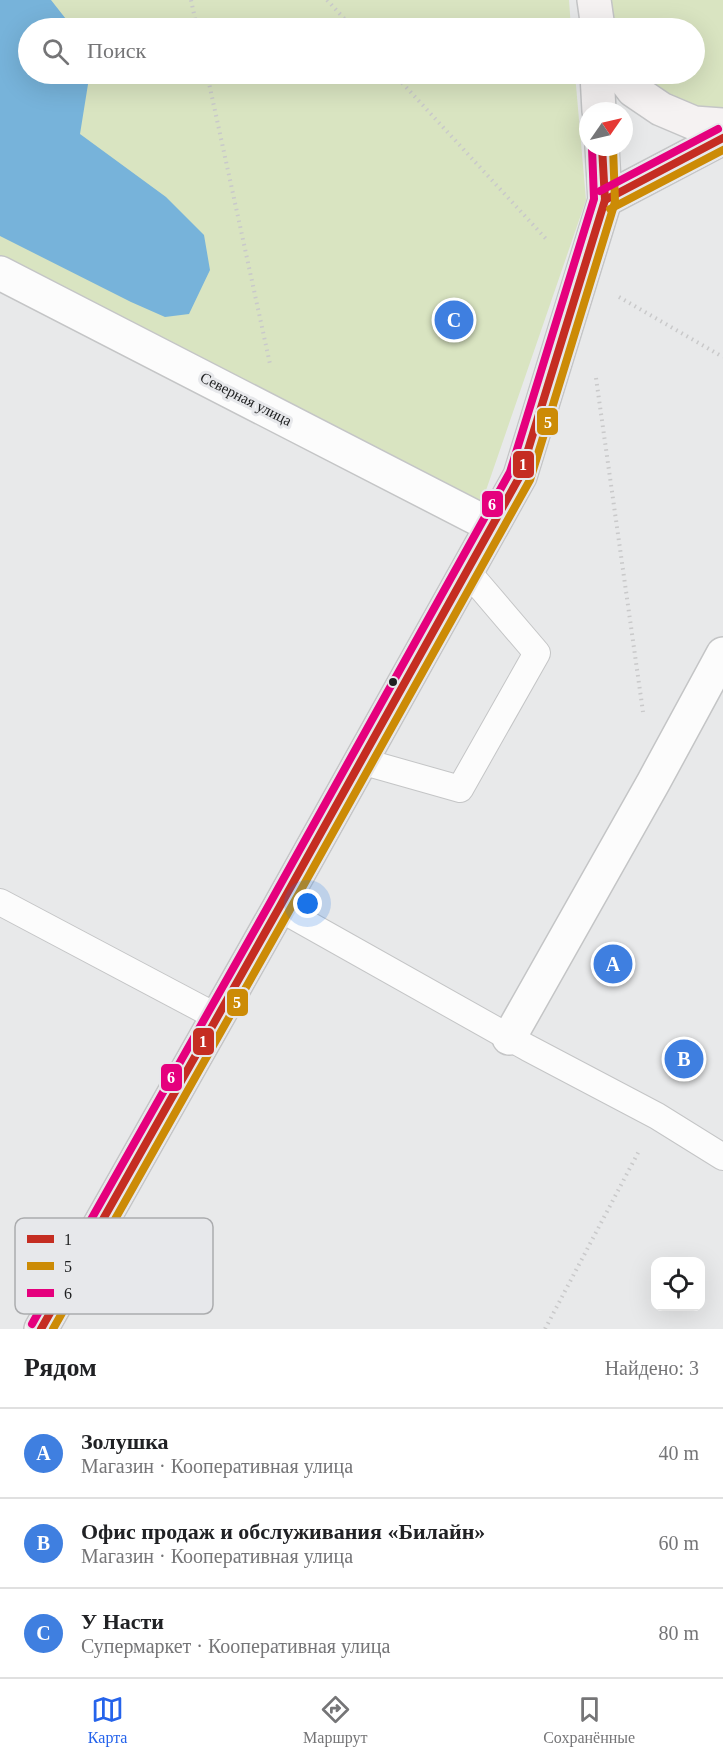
<!DOCTYPE html>
<html lang="ru">
<meta charset="utf-8">
<style>
:root{--surface:#fff;--page:#f2f2f2;--text:#202124;--muted:#757577;--line:#e0e0e0;--accent:#2563eb}
body{margin:0;font-family:"Times New Roman",serif;background:var(--page);color:var(--text)}
.controls{position:absolute;right:18px;bottom:18px;display:grid;overflow:hidden;border-radius:12px;box-shadow:0 6px 24px #0002}
.controls button{width:54px;height:54px;display:grid;place-items:center;padding:0;border:0;border-bottom:2px solid var(--line);background:var(--surface);color:var(--text);font:30px sans-serif}
.compass{position:absolute;left:579px;top:102px;width:54px;height:54px;border-radius:50%;background:var(--surface);box-shadow:0 6px 24px #0002;rotate:56deg}
.you{position:absolute;left:308px;top:904px;width:21px;height:21px;margin:-15px;border:4px solid #fff;border-radius:50%;background:#1a73e8;box-shadow:0 0 0 9px #1a73e833}
.badge{display:grid;place-items:center;width:39px;height:39px;border-radius:50%;background:var(--accent);color:#fff;font-size:20px;font-weight:700}
.pin{position:absolute;translate:-50% -50%;border:3px solid #fff;box-shadow:0 2px 6px #0006}
.list{margin:0;padding:0;list-style:none}
h2{display:flex;justify-content:space-between;align-items:center;height:78px;margin:0;padding:0 24px;font-size:26px}
h2 small{font-size:20px;font-weight:400;color:var(--muted)}
.list li{display:grid;grid-template-columns:39px 1fr auto;gap:18px;align-items:center;box-sizing:border-box;height:90px;padding:0 24px;border-top:2px solid var(--line)}
.list b{display:block;font-size:22px;white-space:nowrap}
.list p{margin:0;font-size:20px;white-space:nowrap;color:var(--muted)}
.list em{font-size:20px;font-style:normal;color:var(--muted)}
.icon{flex:none;width:33px;height:33px;fill:none;stroke:currentColor;stroke-width:2;stroke-linecap:round;stroke-linejoin:round}
.map{position:relative;flex:none;width:723px;height:1329px;overflow:hidden}
.search{position:absolute;background:var(--surface);box-shadow:0 6px 24px #0002;left:18px;right:18px;top:18px;height:66px;display:flex;align-items:center;gap:15px;box-sizing:border-box;padding:0 21px;border-radius:33px;color:var(--muted);font-size:22px}
.sheet{height:348px;background:var(--surface)}
nav{display:flex;justify-content:space-around;align-items:center;box-sizing:border-box;height:84px;border-top:2px solid var(--line);background:var(--surface);font-size:16px;color:var(--muted)}
nav a{display:grid;justify-items:center;gap:3px}
nav .on{color:var(--accent)}
.map>svg:first-child{display:block}
</style>
<div class="map">
<svg width="723" height="1329" viewBox="0 0 723 1329">
<rect width="100%" height="100%" fill="#e8e9ea"/>
<g fill="#d9e4c1">
<path d="M 0,0 L 569,0 L 571,28 L 28,28 L 28,74 L 575,74 L 586,200 L 482,502 L 0,255 Z"/>
<path d="M 603,0 L 723,0 L 723,114 L 687,111 L 633,74 L 694,74 L 694,28 L 606,28 Z"/>
</g>
<path fill="#77b3da" d="M 0,0 L 51,0 L 73,28 L 28,28 L 28,74 L 88,74 L 89,78 L 80,134 L 166,197 L 204,235 L 210,270 L 189,314 L 165,317 L 131,302 L 0,236 Z"/>
<g fill="none" stroke-linecap="round" stroke-linejoin="round">
<defs>
<g id="service">
<path d="M 361,761 L 460,789 L 537,653 L 467,571"/>
<path d="M 0,902 L 217,1017"/>
<path d="M 279,908 L 528,1048 L 657,1116 L 723,1157"/>
</g>
<path id="pedestrian" d="M 509,1038 L 653,783 L 723,654"/>
<path id="minor" d="M 0,273 L 492,526"/>
<g id="secondary">
<path d="M 594,0 L 598,28"/>
<path d="M 597,74 L 599,111"/>
<path d="M 621,74 L 633,90 L 661,109 L 694,123 L 723,125"/>
<path d="M 605,200 L 723,138"/>
<path d="M 41,1329 L 279,908 L 520,476 L 605,200 L 602,147"/>
</g>
</defs>
<use href="#service" stroke="#c4c5c6" stroke-width="28"/>
<use href="#pedestrian" stroke="#c4c5c6" stroke-width="36"/>
<use href="#minor" stroke="#c4c5c6" stroke-width="36"/>
<use href="#secondary" stroke="#c4c5c6" stroke-width="36"/>
<g stroke="#c9c9ca" stroke-width="4" stroke-dasharray="1.5 4.5" stroke-linecap="butt">
<path d="M 191,0 L 197,28"/>
<path d="M 327,0 L 353,28"/>
<path d="M 207,74 L 270,364"/>
<path d="M 394,74 L 548,241"/>
<path d="M 619,297 L 723,357"/>
<path d="M 596,378 L 643,712"/>
<path d="M 545,1329 L 640,1149"/>
</g>
<use href="#service" stroke="#fcfcfc" stroke-width="26"/>
<use href="#pedestrian" stroke="#fcfcfc" stroke-width="33"/>
<use href="#minor" stroke="#fcfcfc" stroke-width="33"/>
<use href="#secondary" stroke="#f5f2f2" stroke-width="33"/>
<defs>
<g id="bus-1">
<path d="M 605,200 L 723,138"/>
<path d="M 41,1329 L 279,908 L 520,476 L 605,200 L 602,147"/>
</g>
<g id="bus-2">
<path d="M 610,209 L 723,150"/>
<path d="M 53,1329 L 288,913 L 530,480 L 615,202 L 613,147"/>
</g>
<g id="bus-3">
<path d="M 600,191 L 718,129"/>
<path d="M 32,1324 L 270,903 L 510,472 L 594,199 L 592,148"/>
</g>
</defs>
<use href="#bus-1" stroke="#e7e8eb" stroke-width="12"/>
<use href="#bus-2" stroke="#e7e8eb" stroke-width="12"/>
<use href="#bus-3" stroke="#e7e8eb" stroke-width="12"/>
<use href="#bus-1" stroke="#c52d22" stroke-width="8"/>
<use href="#bus-2" stroke="#cc8b06" stroke-width="8"/>
<use href="#bus-3" stroke="#e5007d" stroke-width="8"/>
</g>
<circle fill="#1e1f20" stroke="#e7e8eb" stroke-width="2" cx="393" cy="682" r="5"/>
<g text-anchor="middle" stroke-width="6" stroke-linejoin="round" paint-order="stroke">
<g font-size="15" fill="#1e1f20" stroke="#e7e8eb">
<text transform="translate(246 399) rotate(27)" y="5">Северная улица</text>
</g>
</g>
<rect x="15" y="1218" width="198" height="96" rx="9" fill="#e7e8eb" stroke="#abacae" stroke-width="1.5"/>
<rect x="27" y="1235" width="27" height="8" fill="#c52d22"/>
<rect x="27" y="1262" width="27" height="8" fill="#cc8b06"/>
<rect x="27" y="1289" width="27" height="8" fill="#e5007d"/>
<g font-size="16" fill="#1e1f20">
<text x="64" y="1245">1</text>
<text x="64" y="1272">5</text>
<text x="64" y="1299">6</text>
</g>
<g stroke="#e7e8eb" stroke-width="2">
<rect x="536" y="407" width="23" height="29" rx="6" fill="#cc8b06"/>
<rect x="512" y="450" width="23" height="29" rx="6" fill="#c52d22"/>
<rect x="481" y="490" width="23" height="28" rx="6" fill="#e5007d"/>
<rect x="226" y="988" width="23" height="29" rx="6" fill="#cc8b06"/>
<rect x="192" y="1027" width="23" height="29" rx="6" fill="#c52d22"/>
<rect x="160" y="1063" width="23" height="29" rx="6" fill="#e5007d"/>
</g>
<g font-size="16" text-anchor="middle" font-weight="bold" fill="#fff">
<text x="548" y="428">5</text>
<text x="523" y="470">1</text>
<text x="492" y="510">6</text>
<text x="237" y="1008">5</text>
<text x="203" y="1047">1</text>
<text x="171" y="1083">6</text>
</g>
</svg>
<div class="controls">
<button><svg class="icon" aria-label="locate" viewBox="0 0 24 24"><circle cx="12" cy="12" r="6"/><path d="M12 2v4M12 18v4M2 12h4M18 12h4"/></svg></button>
</div>
<svg class="compass" viewBox="-18 -18 36 36"><path d="M0-13l5 13h-10z" fill="#e53935"/><path d="M0 13l5-13h-10z" fill="#757577"/></svg>
<div class="you"></div>
<div class="pin badge" style="left:613px;top:964px;background:#3f7fe0">A</div>
<div class="pin badge" style="left:684px;top:1059px;background:#3f7fe0">B</div>
<div class="pin badge" style="left:454px;top:320px;background:#3f7fe0">C</div>
<div class="search"><svg class="icon" aria-label="search" viewBox="0 0 24 24"><circle cx="10" cy="10" r="6"/><path d="M15 15l6 6"/></svg>Поиск</div>
</div>
<section class="sheet">
<h2>Рядом<small>Найдено: 3</small></h2>
<ul class="list">
<li><span class="badge" style="background:#3f7fe0">A</span><div><b>Золушка</b><p>Магазин · Кооперативная улица</p></div><em>40 m</em></li>
<li><span class="badge" style="background:#3f7fe0">B</span><div><b>Офис продаж и обслуживания «Билайн»</b><p>Магазин · Кооперативная улица</p></div><em>60 m</em></li>
<li><span class="badge" style="background:#3f7fe0">C</span><div><b>У Насти</b><p>Супермаркет · Кооперативная улица</p></div><em>80 m</em></li>
</ul>
</section>
<nav>
<a class="on"><svg class="icon" aria-label="map" viewBox="0 0 24 24"><path d="M3 6l6-2 6 2 6-2v14l-6 2-6-2-6 2zM9 4v14M15 6v14"/></svg>Карта</a>
<a><svg class="icon" aria-label="directions" viewBox="0 0 24 24"><path d="M12 3l9 9-9 9-9-9zM9 14v-3h6M13 9l2 2-2 2"/></svg>Маршрут</a>
<a><svg class="icon" aria-label="saved" viewBox="0 0 24 24"><path d="M7 4h10v16l-5-4-5 4z"/></svg>Сохранённые</a>
</nav>
